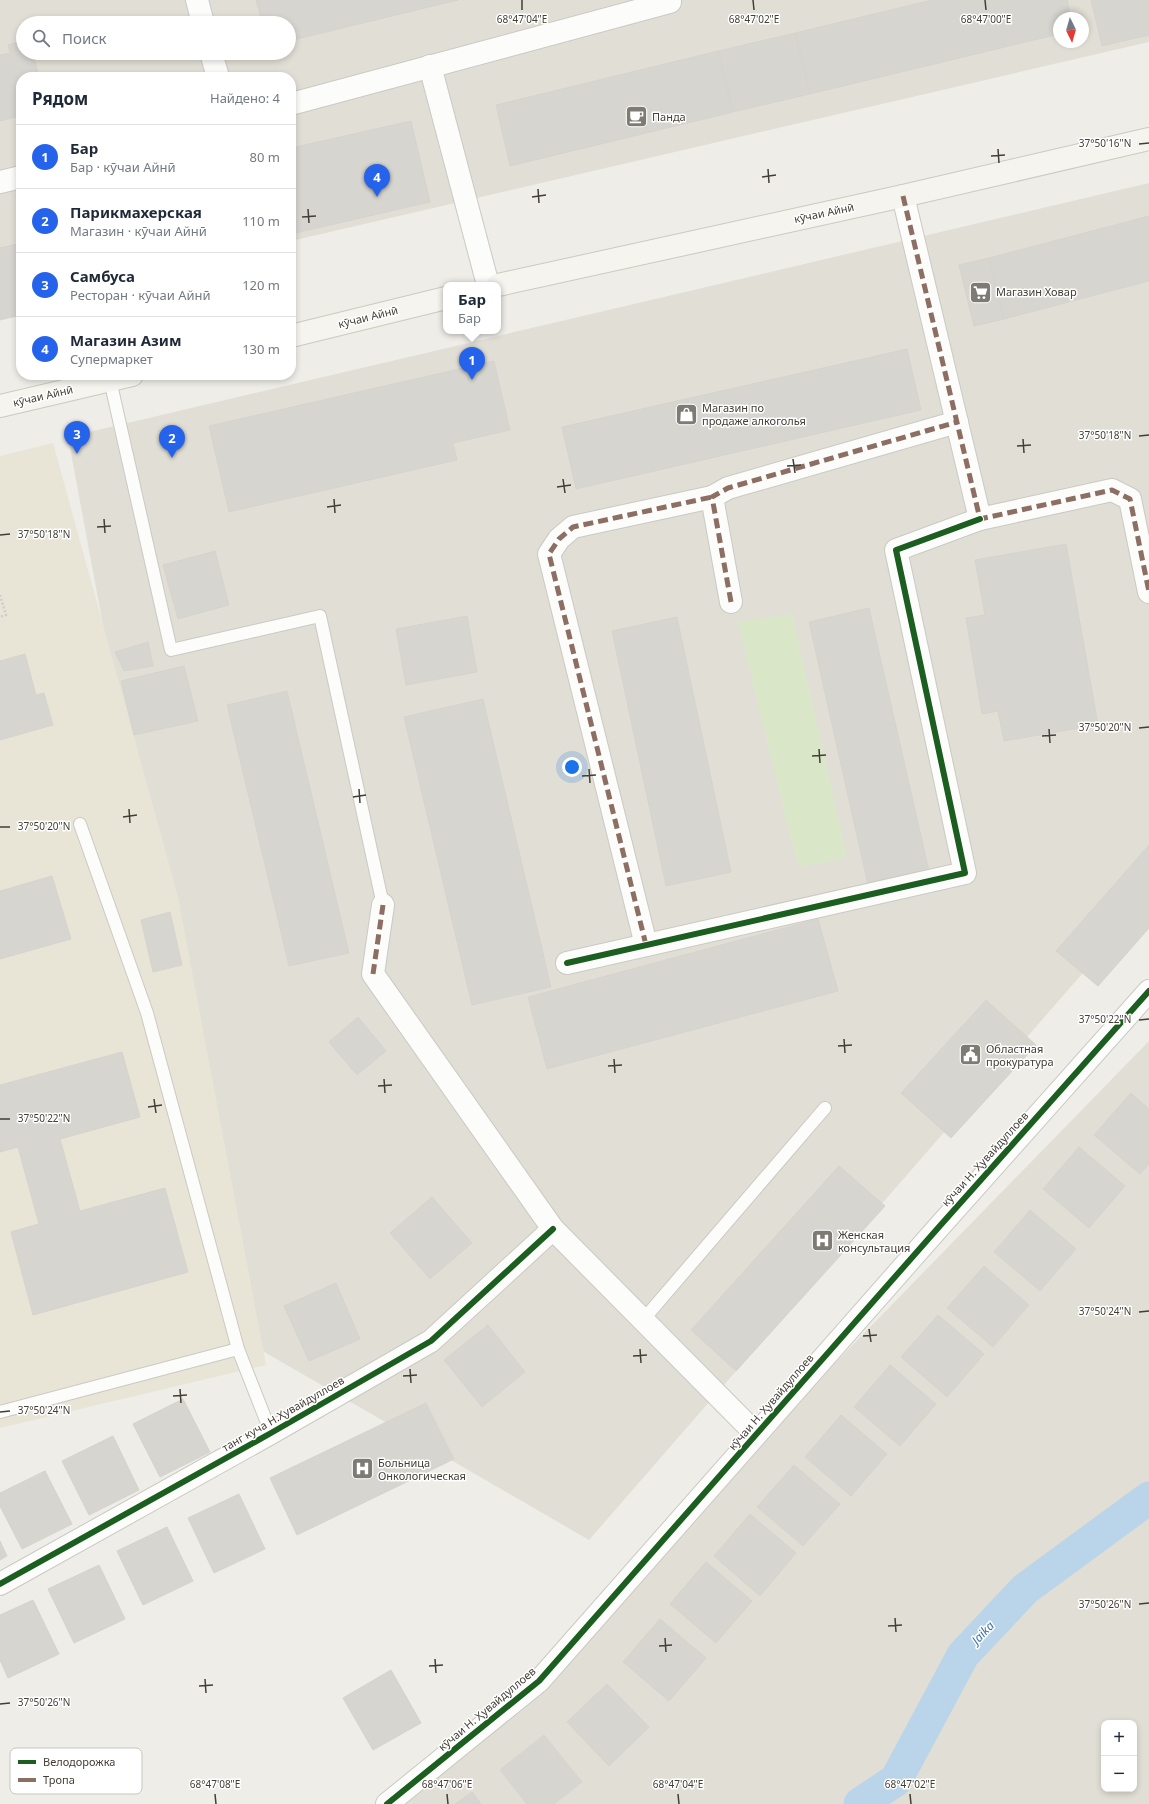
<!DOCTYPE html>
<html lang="ru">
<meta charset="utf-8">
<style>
:root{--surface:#fff;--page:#f6f6f7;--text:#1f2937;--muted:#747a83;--line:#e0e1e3;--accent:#2563eb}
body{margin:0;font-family:"Noto Sans",sans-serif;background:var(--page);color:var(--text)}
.controls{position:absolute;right:12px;bottom:12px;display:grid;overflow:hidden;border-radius:8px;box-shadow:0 2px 6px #0003}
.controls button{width:36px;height:36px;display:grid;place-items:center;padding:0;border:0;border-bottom:1px solid var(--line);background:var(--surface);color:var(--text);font:20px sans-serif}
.compass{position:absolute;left:1053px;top:12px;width:36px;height:36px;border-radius:50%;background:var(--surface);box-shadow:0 2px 6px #0003;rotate:175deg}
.you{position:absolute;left:572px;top:767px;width:14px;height:14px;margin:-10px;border:3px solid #fff;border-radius:50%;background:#1a73e8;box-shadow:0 0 0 6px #1a73e833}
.badge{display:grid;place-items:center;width:26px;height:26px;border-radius:50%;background:var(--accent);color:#fff;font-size:13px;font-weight:700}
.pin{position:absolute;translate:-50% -33px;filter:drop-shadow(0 1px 2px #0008)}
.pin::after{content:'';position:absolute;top:21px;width:14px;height:12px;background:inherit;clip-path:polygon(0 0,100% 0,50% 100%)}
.popup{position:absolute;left:443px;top:282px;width:58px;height:52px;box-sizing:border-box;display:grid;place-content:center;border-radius:8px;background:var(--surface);filter:drop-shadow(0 1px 3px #0005);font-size:13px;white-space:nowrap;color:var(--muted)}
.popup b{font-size:15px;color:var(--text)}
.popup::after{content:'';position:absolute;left:50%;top:100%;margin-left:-8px;border:8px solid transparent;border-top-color:var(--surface)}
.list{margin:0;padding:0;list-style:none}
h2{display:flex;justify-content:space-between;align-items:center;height:52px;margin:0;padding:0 16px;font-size:17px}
h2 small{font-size:13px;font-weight:400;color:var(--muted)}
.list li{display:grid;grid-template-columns:26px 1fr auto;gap:12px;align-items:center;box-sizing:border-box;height:64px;padding:0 16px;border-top:1px solid var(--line)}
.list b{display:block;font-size:15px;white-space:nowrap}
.list p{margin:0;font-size:13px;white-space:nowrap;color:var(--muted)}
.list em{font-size:13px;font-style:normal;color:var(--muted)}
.icon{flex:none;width:22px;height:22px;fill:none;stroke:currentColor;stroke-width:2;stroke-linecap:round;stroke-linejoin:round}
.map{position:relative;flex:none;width:1149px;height:1804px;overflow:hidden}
.search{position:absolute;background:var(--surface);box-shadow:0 2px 6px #0003;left:16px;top:16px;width:280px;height:44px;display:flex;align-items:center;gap:10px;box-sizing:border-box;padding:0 14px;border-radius:22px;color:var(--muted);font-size:15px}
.panel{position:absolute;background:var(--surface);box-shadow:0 2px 6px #0003;left:16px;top:72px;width:280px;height:308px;border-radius:16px}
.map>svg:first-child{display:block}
</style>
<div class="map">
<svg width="1149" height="1804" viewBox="0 0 1149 1804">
<rect width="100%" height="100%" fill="#eeede7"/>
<g fill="#e1dfd5" fill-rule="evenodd">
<path d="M 0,0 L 1149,0 L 1149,42 L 291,241 L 291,77 L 21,77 L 21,303 L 0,308 ZM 1059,18 L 1083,18 L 1083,42 L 1059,42 ZM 23,23 L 289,23 L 289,53 L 23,53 Z"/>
<path d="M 1149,183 L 1149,897 L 589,1540 L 235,1335 L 68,437 Z"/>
<path d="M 1149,1041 L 1149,1804 L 405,1804 ZM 1104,1723 L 1134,1723 L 1134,1789 L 1104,1789 Z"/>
</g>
<path fill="#e8e5d7" d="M 53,443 L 178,897 L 266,1365 L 0,1428 L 0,456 Z"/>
<path fill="#d9e7c8" d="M 792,614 L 847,858 L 798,867 L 738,622 Z"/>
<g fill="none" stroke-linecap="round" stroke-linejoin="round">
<path stroke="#bad4e9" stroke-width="33" d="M 860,1804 L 896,1780 L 963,1655 L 1025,1589 L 1149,1498"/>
</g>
<g fill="#d7d5d0" stroke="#d6d3cd">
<path d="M 256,0 L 458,0 L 289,41 L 289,23 L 262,23 Z"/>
<path d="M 932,0 L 1067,0 L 1071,18 L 1059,18 L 1059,34 L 810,94 L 795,33 Z"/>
<path d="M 1091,0 L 1149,0 L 1149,35 L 1102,46 Z"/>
<path d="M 795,33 L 810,94 L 733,112 L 718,51 Z"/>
<path d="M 23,41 L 23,53 L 33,53 L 39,77 L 21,77 L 21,116 L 0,121 L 0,55 L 10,53 L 8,45 Z"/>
<path d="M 718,51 L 733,112 L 510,166 L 496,105 Z"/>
<path d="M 411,121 L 430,202 L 291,234 L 291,148 Z"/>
<path d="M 1149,216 L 1149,281 L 1004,319 L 989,258 Z"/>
<path d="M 21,243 L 21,315 L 0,320 L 0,248 Z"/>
<path d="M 989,258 L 1004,319 L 974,326 L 959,265 Z"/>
<path d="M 907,349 L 921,410 L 576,489 L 562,427 Z"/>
<path d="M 494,361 L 510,430 L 453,443 L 457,460 L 229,512 L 209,426 Z"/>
<path d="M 1066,544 L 1098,725 L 1004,741 L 998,711 L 982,714 L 966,618 L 985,615 L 975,560 Z"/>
<path d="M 215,551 L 229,605 L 178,619 L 163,565 Z"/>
<path d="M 869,608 L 929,871 L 868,885 L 809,622 Z"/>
<path d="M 467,616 L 477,672 L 406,685 L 396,629 Z"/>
<path d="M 677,617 L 731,872 L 666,886 L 612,631 Z"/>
<path d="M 148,642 L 153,666 L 124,671 L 115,652 Z"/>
<path d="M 25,654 L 36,695 L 44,693 L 53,725 L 0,740 L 0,661 Z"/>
<path d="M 184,666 L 198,721 L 134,735 L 121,681 Z"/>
<path d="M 287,691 L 349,953 L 289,966 L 227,705 Z"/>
<path d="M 483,699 L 551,987 L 472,1005 L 404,717 Z"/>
<path d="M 1149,845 L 1149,928 L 1098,986 L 1056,951 Z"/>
<path d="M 52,876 L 71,939 L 0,959 L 0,891 Z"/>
<path d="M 170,912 L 182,965 L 153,972 L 141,920 Z"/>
<path d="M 818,919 L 838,991 L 547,1069 L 528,997 Z"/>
<path d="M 986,1000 L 1036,1045 L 951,1138 L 901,1093 Z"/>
<path d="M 358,1017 L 386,1051 L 357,1075 L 329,1042 Z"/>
<path d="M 122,1052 L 140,1117 L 60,1139 L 80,1211 L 165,1188 L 188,1272 L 33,1315 L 11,1232 L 39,1224 L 18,1147 L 0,1152 L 0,1085 Z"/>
<path d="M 1131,1093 L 1149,1109 L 1149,1164 L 1140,1174 L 1094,1135 Z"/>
<path d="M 1079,1147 L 1125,1186 L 1089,1228 L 1043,1189 Z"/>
<path d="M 839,1166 L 885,1206 L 736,1371 L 691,1330 Z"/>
<path d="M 432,1197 L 472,1243 L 430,1279 L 390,1233 Z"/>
<path d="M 1030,1210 L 1076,1249 L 1040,1291 L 994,1252 Z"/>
<path d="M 984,1266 L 1029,1305 L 993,1347 L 947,1308 Z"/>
<path d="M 336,1283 L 360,1339 L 309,1361 L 284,1306 Z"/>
<path d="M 938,1315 L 984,1354 L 947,1397 L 901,1357 Z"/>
<path d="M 488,1325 L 525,1372 L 482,1407 L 444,1360 Z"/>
<path d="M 890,1365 L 936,1404 L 900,1446 L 854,1407 Z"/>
<path d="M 183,1399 L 210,1452 L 160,1477 L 133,1424 Z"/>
<path d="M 426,1403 L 454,1459 L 297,1535 L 270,1478 Z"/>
<path d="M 841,1415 L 887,1454 L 851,1496 L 805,1457 Z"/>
<path d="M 113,1436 L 139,1490 L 89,1515 L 62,1461 Z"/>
<path d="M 794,1465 L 840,1504 L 803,1546 L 757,1507 Z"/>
<path d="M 45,1471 L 72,1524 L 22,1549 L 0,1506 L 0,1493 Z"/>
<path d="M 239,1494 L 265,1549 L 214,1573 L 188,1518 Z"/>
<path d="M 750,1514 L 796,1553 L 760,1596 L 714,1556 Z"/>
<path d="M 167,1527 L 193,1581 L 143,1605 L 117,1551 Z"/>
<path d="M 0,1541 L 7,1556 L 0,1560 Z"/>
<path d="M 706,1562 L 752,1601 L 716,1643 L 670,1604 Z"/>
<path d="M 99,1565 L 125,1619 L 74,1643 L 48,1589 Z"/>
<path d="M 33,1600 L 59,1654 L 8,1678 L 0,1660 L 0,1615 Z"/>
<path d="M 660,1619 L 706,1658 L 669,1701 L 623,1662 Z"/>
<path d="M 391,1670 L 421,1723 L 373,1750 L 343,1698 Z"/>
<path d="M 607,1684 L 649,1727 L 609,1766 L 567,1722 Z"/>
<path d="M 544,1735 L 582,1782 L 554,1804 L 527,1804 L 500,1770 Z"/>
<path d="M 472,1792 L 481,1804 L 455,1804 Z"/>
</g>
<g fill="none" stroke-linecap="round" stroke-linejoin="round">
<defs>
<g id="lane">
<path d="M 110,380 L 171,650 L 320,616 L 383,905"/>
<path d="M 80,824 L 147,1013 L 238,1349 L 271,1433"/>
<path d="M 643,1320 L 825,1108"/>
<path d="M 0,1412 L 238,1349"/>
</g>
<g id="street">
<path d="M 197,0 L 203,23"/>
<path d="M 211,53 L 218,77"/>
<path d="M 430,66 L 488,285"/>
<path d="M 291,104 L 670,2 L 669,0"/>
<path d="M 0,182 L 21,177"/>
<path d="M 903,196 L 980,519 L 1112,490 L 1130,499 L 1149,592"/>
<path d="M 731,602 L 712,497 L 728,488 L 957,422"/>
<path d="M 383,905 L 373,974 L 553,1229 L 756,1434"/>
<path d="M 646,945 L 549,554 L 559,539 L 573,527 L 712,497"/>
<path d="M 567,963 L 965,873 L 896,550 L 980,519"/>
<path d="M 0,1584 L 271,1433 L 431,1341 L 553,1229"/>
<path d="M 387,1804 L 539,1681 L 938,1228 L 1149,991"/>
</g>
<g id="secondary">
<path d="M 498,285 L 903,196 L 1149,139"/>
<path d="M 291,336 L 446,298"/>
<path d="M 0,406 L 132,375"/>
</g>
</defs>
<use href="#lane" stroke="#cac9c3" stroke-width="14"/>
<use href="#street" stroke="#cac9c3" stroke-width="24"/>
<use href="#secondary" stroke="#cccabf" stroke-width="24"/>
<path stroke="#cfcdca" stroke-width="2.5" stroke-dasharray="2 2" stroke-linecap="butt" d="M 0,595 L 6,615 L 0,617"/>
<use href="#lane" stroke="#fcfcfb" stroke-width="12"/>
<use href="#street" stroke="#fcfcfb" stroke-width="22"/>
<use href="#secondary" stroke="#f5f4ee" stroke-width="22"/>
<g stroke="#8d6e63" stroke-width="5" stroke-dasharray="10 5" stroke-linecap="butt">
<path d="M 903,196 L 980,519 L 1112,490 L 1130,499 L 1149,592"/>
<path d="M 731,602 L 712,497 L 728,488 L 957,422"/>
<path d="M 646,945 L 549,554 L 559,539 L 573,527 L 712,497"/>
<path d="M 373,974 L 383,905"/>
</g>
<defs>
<g id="cycleway">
<path d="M 567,963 L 965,873 L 896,550 L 980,519"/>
<path d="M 0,1584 L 271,1433 L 431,1341 L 553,1229"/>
<path d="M 387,1804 L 539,1681 L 938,1228 L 1149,991"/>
</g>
</defs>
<use href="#cycleway" stroke="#fff" stroke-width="8"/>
<use href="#cycleway" stroke="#1b5e20" stroke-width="6"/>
</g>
<path fill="none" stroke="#423e35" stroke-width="1.5" d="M 522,0 L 522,10M 753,0 L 754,10M 985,0 L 986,10M 1139,144 L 1149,143M 998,149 L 999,163M 991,156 L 1005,155M 768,169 L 769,183M 762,177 L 776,175M 538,189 L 539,203M 532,197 L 546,195M 308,209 L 309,223M 302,217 L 316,216M 1139,436 L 1149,435M 1023,439 L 1024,453M 1017,446 L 1031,445M 793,459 L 795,473M 787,466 L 801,465M 563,479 L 565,493M 557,487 L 571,485M 334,499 L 335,513M 327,507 L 341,505M 104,519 L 105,533M 97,527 L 111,526M 0,535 L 10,534M 1139,728 L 1149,727M 1049,729 L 1050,743M 1042,736 L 1056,735M 819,749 L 820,763M 812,756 L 826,755M 589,769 L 590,783M 582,776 L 596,775M 359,789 L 360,803M 353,797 L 366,795M 129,809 L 130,823M 123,817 L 137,815M 0,827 L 10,827M 1139,1020 L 1149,1019M 844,1039 L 845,1053M 838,1046 L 852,1045M 614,1059 L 615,1073M 608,1066 L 622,1065M 384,1079 L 385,1093M 378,1086 L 392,1085M 154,1099 L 156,1113M 148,1107 L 162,1105M 0,1119 L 10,1119M 1139,1312 L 1149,1311M 869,1329 L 871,1342M 863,1336 L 877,1335M 640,1349 L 641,1363M 633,1356 L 647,1355M 410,1369 L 411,1383M 403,1376 L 417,1375M 180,1389 L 181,1403M 173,1396 L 187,1395M 0,1412 L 10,1411M 1139,1604 L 1149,1603M 895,1618 L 896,1632M 888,1626 L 902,1625M 665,1638 L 666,1652M 659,1646 L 672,1645M 435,1659 L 436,1673M 429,1666 L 443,1665M 205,1679 L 206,1693M 199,1686 L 213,1685M 0,1704 L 10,1703M 215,1794 L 216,1804M 447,1794 L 448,1804M 678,1794 L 679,1804M 910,1794 L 911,1804"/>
<defs>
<symbol id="cafe-square" viewBox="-11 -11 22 22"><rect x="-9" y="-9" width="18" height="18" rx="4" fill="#7e7b73" stroke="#fff"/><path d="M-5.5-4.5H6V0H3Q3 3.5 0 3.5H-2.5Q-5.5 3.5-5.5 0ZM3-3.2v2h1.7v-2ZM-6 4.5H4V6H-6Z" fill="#fff"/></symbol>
<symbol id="supermarket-square" viewBox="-11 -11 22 22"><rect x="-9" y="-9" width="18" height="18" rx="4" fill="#7e7b73" stroke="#fff"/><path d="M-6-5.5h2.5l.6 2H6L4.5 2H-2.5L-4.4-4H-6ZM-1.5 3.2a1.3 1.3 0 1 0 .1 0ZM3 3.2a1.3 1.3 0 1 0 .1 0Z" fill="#fff"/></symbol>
<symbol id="shop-square" viewBox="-11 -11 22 22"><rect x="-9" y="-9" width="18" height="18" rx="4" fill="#7e7b73" stroke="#fff"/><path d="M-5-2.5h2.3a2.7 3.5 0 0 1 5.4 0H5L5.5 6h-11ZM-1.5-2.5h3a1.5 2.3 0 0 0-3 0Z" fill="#fff"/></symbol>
<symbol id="civic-square" viewBox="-11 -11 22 22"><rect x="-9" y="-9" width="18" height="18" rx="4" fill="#7e7b73" stroke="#fff"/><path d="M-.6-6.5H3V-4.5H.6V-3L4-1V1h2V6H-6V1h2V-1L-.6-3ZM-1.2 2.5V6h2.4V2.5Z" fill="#fff"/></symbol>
<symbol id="hospital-square" viewBox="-11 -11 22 22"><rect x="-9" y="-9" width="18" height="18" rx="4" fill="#7e7b73" stroke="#fff"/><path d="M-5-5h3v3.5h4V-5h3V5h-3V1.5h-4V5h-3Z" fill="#fff"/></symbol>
</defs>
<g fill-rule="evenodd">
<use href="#cafe-square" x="624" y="104" width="25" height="25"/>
<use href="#supermarket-square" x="968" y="280" width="25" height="25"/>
<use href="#shop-square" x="674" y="402" width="25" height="25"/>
<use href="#civic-square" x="958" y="1042" width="25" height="25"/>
<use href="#hospital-square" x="810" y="1228" width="25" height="25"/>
<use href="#hospital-square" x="350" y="1456" width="25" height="25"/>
</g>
<g text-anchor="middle" stroke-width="3" stroke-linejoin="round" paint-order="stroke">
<g font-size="11" fill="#423e35" stroke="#fff" text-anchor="start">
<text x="652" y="121">Панда</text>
<text x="996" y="296">Магазин Ховар</text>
<text x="702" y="412">Магазин по<tspan x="702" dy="13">продаже алкоголья</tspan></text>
<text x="986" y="1053">Областная<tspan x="986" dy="13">прокуратура</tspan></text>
<text x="838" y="1239">Женская<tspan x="838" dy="13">консультация</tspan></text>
<text x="378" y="1467">Больница<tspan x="378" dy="13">Онкологическая</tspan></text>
</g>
<g font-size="11" fill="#423e35" stroke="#fff">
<text transform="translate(824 213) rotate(-12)" y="4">кӯчаи Айнӣ</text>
<text transform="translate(368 317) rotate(-14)" y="4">кӯчаи Айнӣ</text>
<text transform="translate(43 396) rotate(-13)" y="4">кӯчаи Айнӣ</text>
<text transform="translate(985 1159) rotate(-48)" y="4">кӯчаи Н. Ҳувайдуллоев</text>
<text transform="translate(771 1402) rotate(-49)" y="4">кӯчаи Н. Ҳувайдуллоев</text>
<text transform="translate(283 1414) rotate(-30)" y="4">танг куча Н.Ҳувайдуллоев</text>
<text transform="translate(487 1709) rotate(-40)" y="4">кӯчаи Н. Ҳувайдуллоев</text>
</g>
<g font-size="12" font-style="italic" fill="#3770a5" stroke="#fff">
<text transform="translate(983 1633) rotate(-47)" y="4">Jaika</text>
</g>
</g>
<rect x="10" y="1748" width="132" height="46" rx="6" fill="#fff" stroke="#c6c5c2" stroke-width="1"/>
<rect x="18" y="1760" width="18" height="4" fill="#1b5e20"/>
<rect x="18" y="1778" width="18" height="4" fill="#8d6e63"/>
<g font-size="11" fill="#423e35">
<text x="43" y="1766">Велодорожка</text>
<text x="43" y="1784">Тропа</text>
</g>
<g font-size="10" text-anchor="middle" fill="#423e35" stroke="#fff" stroke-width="3" stroke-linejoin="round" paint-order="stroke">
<text x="522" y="23">68°47'04"E</text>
<text x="754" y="23">68°47'02"E</text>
<text x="986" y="23">68°47'00"E</text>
<text x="1105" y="147">37°50'16"N</text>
<text x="1105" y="439">37°50'18"N</text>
<text x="44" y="538">37°50'18"N</text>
<text x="1105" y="731">37°50'20"N</text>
<text x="44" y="830">37°50'20"N</text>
<text x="1105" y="1023">37°50'22"N</text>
<text x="44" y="1122">37°50'22"N</text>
<text x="1105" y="1315">37°50'24"N</text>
<text x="44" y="1414">37°50'24"N</text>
<text x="1105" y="1608">37°50'26"N</text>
<text x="44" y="1706">37°50'26"N</text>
<text x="215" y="1788">68°47'08"E</text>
<text x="447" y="1788">68°47'06"E</text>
<text x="678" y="1788">68°47'04"E</text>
<text x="910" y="1788">68°47'02"E</text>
</g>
</svg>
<div class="controls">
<button>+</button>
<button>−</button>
</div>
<svg class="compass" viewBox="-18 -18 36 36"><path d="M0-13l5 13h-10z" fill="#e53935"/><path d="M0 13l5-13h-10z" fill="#747a83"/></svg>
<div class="you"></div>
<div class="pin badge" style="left:472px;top:380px">1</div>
<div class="popup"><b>Бар</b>Бар</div>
<div class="pin badge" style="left:172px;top:458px">2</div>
<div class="pin badge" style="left:77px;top:454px">3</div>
<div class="pin badge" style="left:377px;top:197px">4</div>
<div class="search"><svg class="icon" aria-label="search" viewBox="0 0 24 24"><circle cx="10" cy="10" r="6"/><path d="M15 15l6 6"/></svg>Поиск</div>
<section class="panel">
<h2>Рядом<small>Найдено: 4</small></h2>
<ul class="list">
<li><span class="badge">1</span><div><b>Бар</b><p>Бар · кӯчаи Айнӣ</p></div><em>80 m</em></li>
<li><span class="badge">2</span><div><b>Парикмахерская</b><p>Магазин · кӯчаи Айнӣ</p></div><em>110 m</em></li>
<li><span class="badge">3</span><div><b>Самбуса</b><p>Ресторан · кӯчаи Айнӣ</p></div><em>120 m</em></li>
<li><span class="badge">4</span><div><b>Магазин Азим</b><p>Супермаркет</p></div><em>130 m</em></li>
</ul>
</section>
</div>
